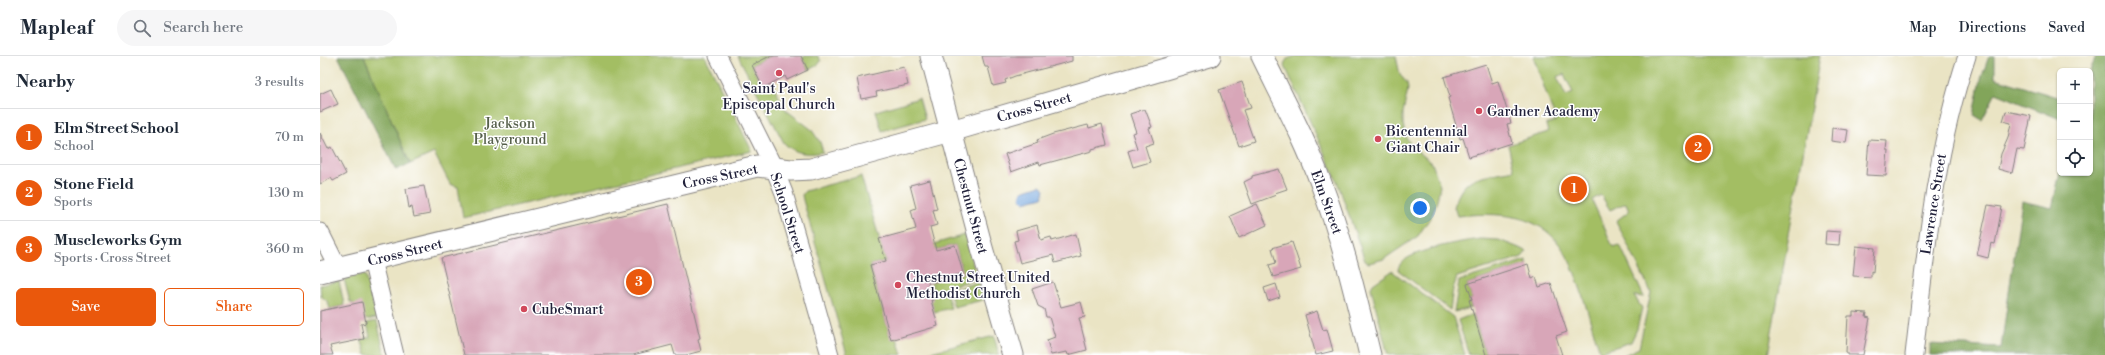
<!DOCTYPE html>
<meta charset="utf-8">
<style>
:root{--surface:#fff;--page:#f6f6f7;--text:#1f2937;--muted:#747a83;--line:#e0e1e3;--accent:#ea580c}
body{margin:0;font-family:"Libre Bodoni",serif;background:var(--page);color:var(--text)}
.controls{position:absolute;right:12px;top:12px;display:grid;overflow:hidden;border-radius:6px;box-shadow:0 1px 3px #0004}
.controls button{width:36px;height:36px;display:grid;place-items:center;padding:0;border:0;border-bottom:1px solid var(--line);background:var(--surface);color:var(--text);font:20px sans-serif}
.you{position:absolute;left:1100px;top:152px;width:14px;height:14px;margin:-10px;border:3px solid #fff;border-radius:50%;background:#1a73e8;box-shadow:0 0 0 6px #1a73e833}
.badge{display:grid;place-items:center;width:26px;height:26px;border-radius:50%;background:var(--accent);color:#fff;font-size:13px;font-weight:700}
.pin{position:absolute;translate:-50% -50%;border:2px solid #fff;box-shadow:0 1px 4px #0006}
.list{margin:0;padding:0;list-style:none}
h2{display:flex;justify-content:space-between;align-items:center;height:52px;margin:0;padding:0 16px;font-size:17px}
h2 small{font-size:13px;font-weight:400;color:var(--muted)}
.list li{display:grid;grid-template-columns:26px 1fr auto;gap:12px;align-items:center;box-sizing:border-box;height:56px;padding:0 16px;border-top:1px solid var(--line)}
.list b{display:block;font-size:15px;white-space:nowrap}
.list p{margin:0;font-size:13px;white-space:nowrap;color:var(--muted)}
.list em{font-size:13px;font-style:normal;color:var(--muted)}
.actions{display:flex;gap:8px;padding:12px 16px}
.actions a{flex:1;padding:9px 0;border:1px solid var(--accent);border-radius:6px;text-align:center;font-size:14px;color:var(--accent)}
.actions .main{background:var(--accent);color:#fff}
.icon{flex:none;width:22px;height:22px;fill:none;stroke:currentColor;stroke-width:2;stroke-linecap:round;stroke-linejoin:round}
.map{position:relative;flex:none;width:1785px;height:299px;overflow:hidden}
header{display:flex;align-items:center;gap:24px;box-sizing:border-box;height:56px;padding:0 20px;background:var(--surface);border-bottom:1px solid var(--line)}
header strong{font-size:19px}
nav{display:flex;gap:22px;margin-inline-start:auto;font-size:14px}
.search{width:280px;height:36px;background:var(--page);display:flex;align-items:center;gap:10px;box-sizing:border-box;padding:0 14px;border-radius:22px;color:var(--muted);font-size:15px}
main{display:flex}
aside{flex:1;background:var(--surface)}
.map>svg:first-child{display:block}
</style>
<header>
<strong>Mapleaf</strong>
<div class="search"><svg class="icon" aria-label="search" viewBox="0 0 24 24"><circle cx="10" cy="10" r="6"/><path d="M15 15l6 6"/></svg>Search here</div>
<nav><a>Map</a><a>Directions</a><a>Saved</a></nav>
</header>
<main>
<aside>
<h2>Nearby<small>3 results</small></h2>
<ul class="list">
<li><span class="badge">1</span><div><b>Elm Street School</b><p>School</p></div><em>70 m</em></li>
<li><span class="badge">2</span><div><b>Stone Field</b><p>Sports</p></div><em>130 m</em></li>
<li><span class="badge">3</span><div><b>Muscleworks Gym</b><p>Sports · Cross Street</p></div><em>360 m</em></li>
</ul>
<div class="actions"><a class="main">Save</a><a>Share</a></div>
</aside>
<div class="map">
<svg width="1785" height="299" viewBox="0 0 1785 299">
<rect width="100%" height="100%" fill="#fff"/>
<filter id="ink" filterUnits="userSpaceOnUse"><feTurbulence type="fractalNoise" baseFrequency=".025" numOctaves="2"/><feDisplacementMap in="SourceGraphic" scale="8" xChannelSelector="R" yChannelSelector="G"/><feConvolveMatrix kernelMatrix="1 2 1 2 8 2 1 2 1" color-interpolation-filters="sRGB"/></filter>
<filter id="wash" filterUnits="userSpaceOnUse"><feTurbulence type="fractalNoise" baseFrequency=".012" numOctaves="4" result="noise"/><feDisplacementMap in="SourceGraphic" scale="16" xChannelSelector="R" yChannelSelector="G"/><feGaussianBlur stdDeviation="0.9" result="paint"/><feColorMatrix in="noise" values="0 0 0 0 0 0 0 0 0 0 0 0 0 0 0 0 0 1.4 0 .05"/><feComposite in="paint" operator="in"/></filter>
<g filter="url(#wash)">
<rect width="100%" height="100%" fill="#eae4c4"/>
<g fill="#a3be64" stroke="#627050" fill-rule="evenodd">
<path d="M 44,0 L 385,0 L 432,95 L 143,162 L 138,131 L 130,128 L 114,97 L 90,108 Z"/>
<path d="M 418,0 L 450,0 L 432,9 L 443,31 L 452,27 L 466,54 L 491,73 L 500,86 L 503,96 C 488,99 475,98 464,87 Z"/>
<path d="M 485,0 L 498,0 L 501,5 L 498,9 L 488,14 L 482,2 Z"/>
<path d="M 976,0 L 1076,0 L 1080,19 L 1087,27 L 1088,33 L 1083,57 L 1083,68 L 1086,82 L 1094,92 L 1112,107 L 1120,130 L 1117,145 L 1112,159 L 1098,180 L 1064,203 L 1049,207 L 1045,205 L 1017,125 L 964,8 L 967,3 Z"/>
<path d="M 1213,0 L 1500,0 L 1448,299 L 1304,299 L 1319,292 L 1331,236 L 1296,165 L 1309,155 L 1306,147 L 1290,154 L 1281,139 L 1272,144 L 1293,191 L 1300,189 L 1324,241 L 1314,240 L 1322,252 L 1317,273 L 1311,286 L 1280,296 C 1250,206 1252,148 1137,160 L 1134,151 C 1144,116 1163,121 1194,114 L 1188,89 L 1228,76 L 1226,69 L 1236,65 ZM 1244,18 L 1253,37 L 1246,40 L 1237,21 Z"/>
<path d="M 599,42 L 605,63 L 562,75 L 556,55 Z"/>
<path d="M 541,120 L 566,205 L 550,209 L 571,283 L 577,282 L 582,299 L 527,299 L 483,144 L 482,139 L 485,135 Z"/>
<path d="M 645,179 L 657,223 L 606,237 L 605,234 L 613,232 L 611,226 L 643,217 L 635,189 L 616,194 L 593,194 Z"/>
<path d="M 1160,183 L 1179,184 L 1207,195 L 1202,201 L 1137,221 L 1133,233 L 1130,254 L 1078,214 C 1078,195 1145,185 1160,183 Z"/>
<path d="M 1206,204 L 1208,208 L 1147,228 L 1152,243 L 1149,244 L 1151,252 L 1134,256 L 1139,225 Z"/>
<path d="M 1072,215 L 1133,261 L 1145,299 L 1068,299 L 1051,232 L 1053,228 Z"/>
<path d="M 40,219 L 45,219 L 57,262 L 45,264 L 32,246 L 30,246 L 24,223 Z"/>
<path d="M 19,225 L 24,248 L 23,250 L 10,253 L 8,246 L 1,240 L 0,229 Z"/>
<path d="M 658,226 L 663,244 L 634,251 L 629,235 Z"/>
<path d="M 626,236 L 631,252 L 614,256 L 611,244 L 613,242 L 602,242 Z"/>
<path d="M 1153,258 L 1166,299 L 1149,299 L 1138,264 Z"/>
<path d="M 57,265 L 65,299 L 46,299 L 41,283 L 50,281 L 47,267 Z"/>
<path d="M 674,280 L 679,299 L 599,299 Z"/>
</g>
<g fill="#82a55a" stroke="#52644a">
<path d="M 18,0 L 44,0 L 90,108 L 76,114 Z"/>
<path d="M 1669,0 L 1675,0 L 1675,22 L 1740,42 L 1740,63 L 1676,37 L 1662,64 L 1654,59 L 1661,23 Z"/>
<path d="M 1776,0 L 1785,0 L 1785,299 L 1610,299 L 1610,288 L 1681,292 L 1702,145 L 1732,152 L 1740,116 L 1770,117 L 1770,15 Z"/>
</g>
<path fill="#6fa3db" stroke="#48628b" d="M 720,129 L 725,133 L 723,141 L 704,146 L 700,142 L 702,135 Z"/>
<g id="blocks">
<g fill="#d8a6b8">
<path d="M 450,0 L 481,0 L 488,14 L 467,24 L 465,20 L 443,32 L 432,9 Z"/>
<path d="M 662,0 L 752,0 L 752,5 L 695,20 L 685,24 L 686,27 L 673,30 L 668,11 L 665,11 Z"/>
<path d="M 1166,8 L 1172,27 L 1178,25 L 1191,67 L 1187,68 L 1192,87 L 1149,101 L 1143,82 L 1140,83 L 1128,42 L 1130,41 L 1124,21 Z"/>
<path d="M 584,11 L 588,29 L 556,36 L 557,40 L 541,43 L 537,22 Z"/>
<path d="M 922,26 L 931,52 L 923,54 L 934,85 L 919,90 L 899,34 Z"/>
<path d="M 11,33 L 18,48 L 0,56 L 0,38 Z"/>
<path d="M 825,53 L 832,71 L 829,72 L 834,87 L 825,90 L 830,106 L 813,111 L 808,95 L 817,92 L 812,77 L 816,76 L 810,58 Z"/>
<path d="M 1686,55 L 1711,60 L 1704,94 L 1697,93 L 1692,117 L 1678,113 L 1681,98 L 1688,82 L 1691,67 L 1683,65 Z"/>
<path d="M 782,68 L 787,89 L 772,93 L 772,95 L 720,109 L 719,106 L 691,116 L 685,98 L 718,87 L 717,84 L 733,78 L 768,69 L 769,72 Z"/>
<path d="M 1512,72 L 1528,74 L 1526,87 L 1511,85 Z"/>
<path d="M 0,77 L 8,93 L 12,91 L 26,118 L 13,125 L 11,122 L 0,128 Z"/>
<path d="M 1549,84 L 1567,85 L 1566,94 L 1568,94 L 1566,120 L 1546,119 Z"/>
<path d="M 959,113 L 967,133 L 955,137 L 956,139 L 932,148 L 924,126 L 932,122 L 932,120 Z"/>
<path d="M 610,124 L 617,153 L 613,154 L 617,169 L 610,171 L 616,194 L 635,189 L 643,217 L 608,227 L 613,244 L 611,244 L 618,270 L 571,284 L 550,209 L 566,205 L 559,183 L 596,173 L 591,154 L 596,152 L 590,129 Z"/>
<path d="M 104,130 L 110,158 L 94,161 L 92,151 L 89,152 L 86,133 Z"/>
<path d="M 348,148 L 380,282 L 378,283 L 381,295 L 366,299 L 355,299 L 352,289 L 313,299 L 144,299 L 121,202 Z"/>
<path d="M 937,148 L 947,169 L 919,182 L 910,160 Z"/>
<path d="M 1668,149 L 1682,151 L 1675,188 L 1671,187 L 1668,202 L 1657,199 Z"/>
<path d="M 717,169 L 721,184 L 731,181 L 732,185 L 756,178 L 761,200 L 735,207 L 733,199 L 700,207 L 694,185 L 698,184 L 696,175 Z"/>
<path d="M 1506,175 L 1520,176 L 1519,189 L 1505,188 Z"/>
<path d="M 972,186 L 981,213 L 953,221 L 949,209 L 956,207 L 952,192 Z"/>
<path d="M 1536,190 L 1555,192 L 1553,216 L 1551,215 L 1551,221 L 1533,220 Z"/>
<path d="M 1208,208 L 1212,223 L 1216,221 L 1219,231 L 1231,227 L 1247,276 L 1236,280 L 1242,299 L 1166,299 L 1149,244 L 1152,243 L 1147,228 Z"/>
<path d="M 733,226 L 741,251 L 761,246 L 765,261 L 759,262 L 767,294 L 748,299 L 747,296 L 731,299 L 727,284 L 735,281 L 729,261 L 726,261 L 724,253 L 718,250 L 712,233 Z"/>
<path d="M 956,228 L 960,241 L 948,245 L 944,232 Z"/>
<path d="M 42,246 L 46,267 L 41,268 L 44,283 L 10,290 L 13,299 L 0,299 L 0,255 Z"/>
<path d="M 997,255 L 1003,274 L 1007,273 L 1013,295 L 996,299 L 985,259 Z"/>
<path d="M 1533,256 L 1547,257 L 1546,261 L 1550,262 L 1543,299 L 1528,299 L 1528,297 L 1526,296 L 1528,260 L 1533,260 Z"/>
</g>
</g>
</g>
<g filter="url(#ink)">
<use href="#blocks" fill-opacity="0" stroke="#868380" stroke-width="1"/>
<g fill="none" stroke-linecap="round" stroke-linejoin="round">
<defs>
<g id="minor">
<path d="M 398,0 L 454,112 L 464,137 L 510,299"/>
<path d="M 0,176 L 18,212"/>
<path d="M 52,204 L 75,299"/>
<path d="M 1594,299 C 1606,196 1614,100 1647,0"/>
</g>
<g id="tertiary">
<path d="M 611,0 L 662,192 L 693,299"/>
<path d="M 942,0 C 963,43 986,85 1002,130 C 1023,185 1036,242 1050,299"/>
<path d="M 0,216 L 437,110 L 471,114 L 491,113 L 631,75 L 890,0"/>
</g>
</defs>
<use href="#minor" stroke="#868380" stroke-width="19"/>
<use href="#tertiary" stroke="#868380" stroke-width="23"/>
<use href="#minor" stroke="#fff" stroke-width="17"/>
<use href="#tertiary" stroke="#fff" stroke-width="21"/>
</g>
</g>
<g fill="#d1495b" stroke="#fff" stroke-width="1.5">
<circle cx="459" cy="17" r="4"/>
<circle cx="1159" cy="55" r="4"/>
<circle cx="1058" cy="83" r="4"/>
<circle cx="578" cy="229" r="4"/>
<circle cx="204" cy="253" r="4"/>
</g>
<g text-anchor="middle" stroke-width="3" stroke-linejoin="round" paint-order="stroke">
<g font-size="14" fill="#22223b" stroke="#fff" text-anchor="start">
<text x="459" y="37" text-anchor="middle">Saint Paul's<tspan x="459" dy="16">Episcopal Church</tspan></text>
<text x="1167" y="60">Gardner Academy</text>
<text x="1066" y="80">Bicentennial<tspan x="1066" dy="16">Giant Chair</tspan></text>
<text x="586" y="226">Chestnut Street United<tspan x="586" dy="16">Methodist Church</tspan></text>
<text x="212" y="258">CubeSmart</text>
</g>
<g font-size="14" fill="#22223b" stroke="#fff">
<text transform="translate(714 51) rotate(-16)" y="5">Cross Street</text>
<text transform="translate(400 120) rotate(-12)" y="5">Cross Street</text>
<text transform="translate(1007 146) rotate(70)" y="5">Elm Street</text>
<text transform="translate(1613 148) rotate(-81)" y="5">Lawrence Street</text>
<text transform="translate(651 150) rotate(75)" y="5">Chestnut Street</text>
<text transform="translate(468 157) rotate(72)" y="5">School Street</text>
<text transform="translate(85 196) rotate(-14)" y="5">Cross Street</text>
</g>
<g font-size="14" fill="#56604b" stroke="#fff">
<text x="190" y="72">Jackson<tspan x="190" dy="16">Playground</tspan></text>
</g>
</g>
</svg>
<div class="controls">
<button>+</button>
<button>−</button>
<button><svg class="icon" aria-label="locate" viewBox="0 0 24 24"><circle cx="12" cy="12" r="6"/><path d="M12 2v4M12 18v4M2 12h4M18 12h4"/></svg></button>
</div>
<div class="you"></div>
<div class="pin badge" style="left:1254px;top:133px">1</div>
<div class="pin badge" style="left:1378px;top:92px">2</div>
<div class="pin badge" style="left:319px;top:226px">3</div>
</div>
</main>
